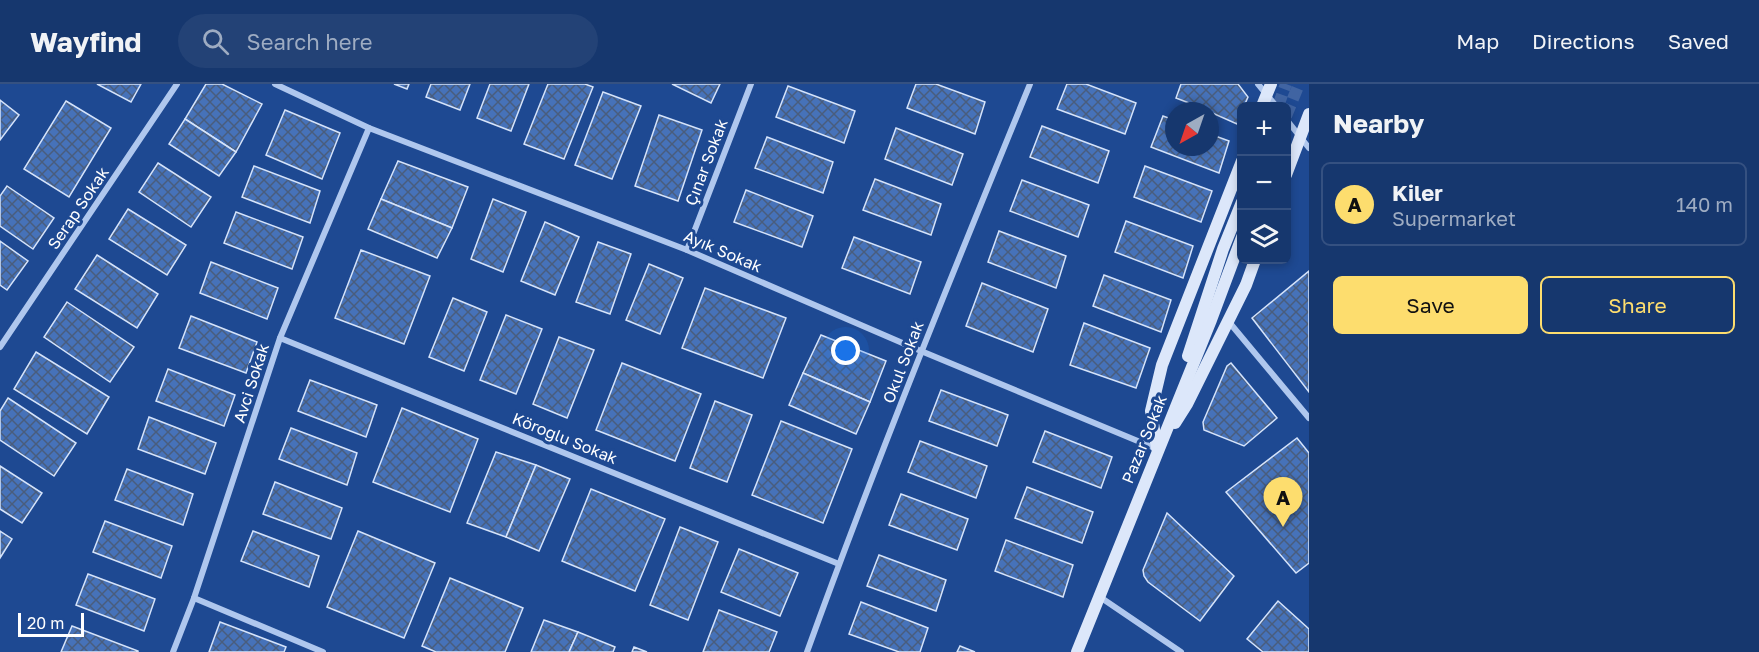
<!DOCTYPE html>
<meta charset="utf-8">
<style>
:root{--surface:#16376e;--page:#234276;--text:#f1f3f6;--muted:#9eacc2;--line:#355181;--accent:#fddd6e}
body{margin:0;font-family:"Golos Text",sans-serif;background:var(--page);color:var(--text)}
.controls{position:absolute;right:18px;top:18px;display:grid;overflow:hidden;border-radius:9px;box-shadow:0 3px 9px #0003}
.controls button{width:54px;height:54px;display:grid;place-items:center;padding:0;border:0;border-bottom:2px solid var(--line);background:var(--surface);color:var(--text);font:30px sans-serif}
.compass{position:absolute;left:1165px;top:18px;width:54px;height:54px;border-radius:50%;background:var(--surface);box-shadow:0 3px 9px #0003;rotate:220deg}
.scale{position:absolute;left:18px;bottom:15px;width:66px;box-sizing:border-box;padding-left:6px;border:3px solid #fff;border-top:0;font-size:16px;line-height:21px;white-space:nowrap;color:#fff;-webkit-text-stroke:4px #1e4992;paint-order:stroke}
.you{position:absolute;left:846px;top:267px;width:21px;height:21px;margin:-15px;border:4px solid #fff;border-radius:50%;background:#1a73e8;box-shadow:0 0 0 9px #1a73e833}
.badge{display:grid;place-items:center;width:39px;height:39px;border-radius:50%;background:var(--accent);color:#111;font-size:20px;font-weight:700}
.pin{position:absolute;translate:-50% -50px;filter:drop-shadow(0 2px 3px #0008)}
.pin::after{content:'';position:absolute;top:32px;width:21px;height:18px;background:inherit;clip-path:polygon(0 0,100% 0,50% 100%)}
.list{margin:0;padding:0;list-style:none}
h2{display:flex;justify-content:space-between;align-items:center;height:78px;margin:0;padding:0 24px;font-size:26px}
h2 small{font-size:20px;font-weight:400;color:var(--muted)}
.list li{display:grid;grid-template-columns:39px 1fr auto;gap:18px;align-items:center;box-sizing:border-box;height:84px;margin:0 12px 12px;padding:0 12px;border:2px solid var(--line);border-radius:9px}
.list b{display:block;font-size:22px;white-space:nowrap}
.list p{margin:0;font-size:20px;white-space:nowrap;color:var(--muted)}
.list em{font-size:20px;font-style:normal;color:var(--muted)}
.actions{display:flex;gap:12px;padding:18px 24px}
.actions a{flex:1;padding:14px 0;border:2px solid var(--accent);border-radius:9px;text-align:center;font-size:21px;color:var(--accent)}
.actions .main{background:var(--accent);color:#111}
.icon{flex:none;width:33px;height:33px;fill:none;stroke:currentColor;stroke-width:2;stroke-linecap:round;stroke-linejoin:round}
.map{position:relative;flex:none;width:1309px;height:568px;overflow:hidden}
header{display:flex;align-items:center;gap:36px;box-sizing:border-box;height:84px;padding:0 30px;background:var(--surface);border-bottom:2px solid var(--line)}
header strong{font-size:28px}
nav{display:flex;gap:33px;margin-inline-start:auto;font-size:21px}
.search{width:420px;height:54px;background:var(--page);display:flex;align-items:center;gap:15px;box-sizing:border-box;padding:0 21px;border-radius:33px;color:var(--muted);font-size:22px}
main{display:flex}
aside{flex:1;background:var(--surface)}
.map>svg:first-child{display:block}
</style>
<header>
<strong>Wayfind</strong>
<div class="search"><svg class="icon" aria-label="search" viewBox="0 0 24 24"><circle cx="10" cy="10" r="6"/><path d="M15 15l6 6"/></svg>Search here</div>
<nav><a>Map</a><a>Directions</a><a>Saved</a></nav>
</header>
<main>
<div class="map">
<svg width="1309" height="568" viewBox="0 0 1309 568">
<defs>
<pattern id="building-cross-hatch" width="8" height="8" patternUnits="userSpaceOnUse" patternTransform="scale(1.5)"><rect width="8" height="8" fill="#4672b9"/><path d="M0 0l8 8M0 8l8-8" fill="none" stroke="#495d7d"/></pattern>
</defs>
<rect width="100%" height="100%" fill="#1e4992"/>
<g fill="url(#building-cross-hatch)" stroke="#d5e3fa" stroke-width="1.5">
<path d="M 97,0 L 141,0 L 131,18 Z"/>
<path d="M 206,0 L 222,0 L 262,20 L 236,68 L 185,35 Z"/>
<path d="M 394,0 L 409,0 L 407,5 Z"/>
<path d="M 431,0 L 470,0 L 460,26 L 426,13 Z"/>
<path d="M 490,0 L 529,0 L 511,47 L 477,34 Z"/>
<path d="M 548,0 L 585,0 L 593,3 L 564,75 L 524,60 Z"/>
<path d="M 672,0 L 720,0 L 711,19 Z"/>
<path d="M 916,0 L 936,0 L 985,18 L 975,50 L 907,24 Z"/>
<path d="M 1067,0 L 1086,0 L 1136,19 L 1125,50 L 1057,25 Z"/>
<path d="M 1181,0 L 1238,0 L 1248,13 L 1244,22 L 1242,22 L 1242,29 L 1237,40 L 1210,28 L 1210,27 L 1176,14 Z"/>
<path d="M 788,2 L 855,27 L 844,59 L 776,33 Z"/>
<path d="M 603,8 L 641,22 L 612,95 L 575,81 Z"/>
<path d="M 0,16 L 19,31 L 0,56 Z"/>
<path d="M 66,17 L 111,44 L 69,113 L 24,85 Z"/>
<path d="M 285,26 L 340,49 L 322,95 L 266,71 Z"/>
<path d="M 659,31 L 702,46 L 678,117 L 635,102 Z"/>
<path d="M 1163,32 L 1174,36 L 1174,63 L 1210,63 L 1210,50 L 1229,57 L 1219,89 L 1151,63 Z"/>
<path d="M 185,35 L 236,68 L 219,92 L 169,60 Z"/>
<path d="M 1042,42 L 1109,67 L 1098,99 L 1030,73 Z"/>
<path d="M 896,44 L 963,70 L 952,101 L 885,75 Z"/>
<path d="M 767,53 L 833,78 L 823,109 L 755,84 Z"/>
<path d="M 398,77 L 468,103 L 452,144 L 381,115 Z"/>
<path d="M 158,79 L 211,113 L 191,143 L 139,108 Z"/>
<path d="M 254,82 L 320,107 L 310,139 L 242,113 Z"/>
<path d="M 1145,82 L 1212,107 L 1201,138 L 1134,113 Z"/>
<path d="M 875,95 L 941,120 L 931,151 L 863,126 Z"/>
<path d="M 1022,96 L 1089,121 L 1078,153 L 1010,127 Z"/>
<path d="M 7,102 L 54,134 L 33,165 L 0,142 L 0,112 Z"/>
<path d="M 746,106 L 813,132 L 802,163 L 734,138 Z"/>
<path d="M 381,115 L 452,144 L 437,174 L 368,145 Z"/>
<path d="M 493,115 L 526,128 L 503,188 L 471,175 Z"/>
<path d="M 128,125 L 186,161 L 167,191 L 109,155 Z"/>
<path d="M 236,128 L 303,153 L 292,185 L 224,159 Z"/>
<path d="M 1126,137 L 1193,162 L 1183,194 L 1115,168 Z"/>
<path d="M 545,138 L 579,153 L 555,211 L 521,197 Z"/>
<path d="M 999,147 L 1066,172 L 1056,204 L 988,178 Z"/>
<path d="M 854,153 L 921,178 L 910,210 L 842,184 Z"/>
<path d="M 0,157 L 28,177 L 7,206 L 0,201 Z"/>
<path d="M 598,158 L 631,170 L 610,230 L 576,218 Z"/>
<path d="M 361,166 L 430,192 L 404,260 L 335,234 Z"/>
<path d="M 97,171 L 158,210 L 137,244 L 75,205 Z"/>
<path d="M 211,178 L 278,204 L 267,235 L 200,209 Z"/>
<path d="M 649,180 L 683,194 L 660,250 L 626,236 Z"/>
<path d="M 1309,187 L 1309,308 L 1252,234 Z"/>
<path d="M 1104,191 L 1171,216 L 1161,248 L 1093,222 Z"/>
<path d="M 982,199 L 1048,225 L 1033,268 L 966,242 Z"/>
<path d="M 705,204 L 786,234 L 763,294 L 682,264 Z"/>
<path d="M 453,214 L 487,228 L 464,287 L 429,273 Z"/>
<path d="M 67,218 L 134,263 L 110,298 L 44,253 Z"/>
<path d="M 506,231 L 542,245 L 516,310 L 480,296 Z"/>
<path d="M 191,232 L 257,258 L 246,289 L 179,264 Z"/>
<path d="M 1084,239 L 1150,264 L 1136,304 L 1070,281 Z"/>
<path d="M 821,251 L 886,277 L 870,318 L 803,289 Z"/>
<path d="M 559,253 L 594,266 L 567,334 L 533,320 Z"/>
<path d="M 36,268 L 109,313 L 87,350 L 14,305 Z"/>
<path d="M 622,279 L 701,310 L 675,377 L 596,346 Z"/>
<path d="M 1231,279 L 1277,334 L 1244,362 L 1204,346 L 1203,338 L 1227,282 Z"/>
<path d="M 168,285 L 235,311 L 224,342 L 156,317 Z"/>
<path d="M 803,289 L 870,318 L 856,350 L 789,321 Z"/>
<path d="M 310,296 L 377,321 L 366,353 L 298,327 Z"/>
<path d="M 941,306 L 1008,331 L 997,362 L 929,337 Z"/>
<path d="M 8,314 L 76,359 L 54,392 L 0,356 L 0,327 Z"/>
<path d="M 715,317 L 752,331 L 727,398 L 690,384 Z"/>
<path d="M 402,324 L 478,355 L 450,428 L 373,398 Z"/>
<path d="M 149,333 L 216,359 L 205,390 L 138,365 Z"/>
<path d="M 781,337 L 852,365 L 823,439 L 752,411 Z"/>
<path d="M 291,344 L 357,369 L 347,401 L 279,375 Z"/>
<path d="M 1045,347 L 1112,373 L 1101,404 L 1033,378 Z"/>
<path d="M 1297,354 L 1309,369 L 1309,479 L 1296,489 L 1226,408 Z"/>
<path d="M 920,357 L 987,382 L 976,414 L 908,388 Z"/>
<path d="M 496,368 L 536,381 L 506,453 L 467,439 Z"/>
<path d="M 536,381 L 570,395 L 539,467 L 506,453 Z"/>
<path d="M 0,382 L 42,409 L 22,439 L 0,425 Z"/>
<path d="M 127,385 L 193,410 L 183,441 L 115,416 Z"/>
<path d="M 275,398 L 342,424 L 331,455 L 263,430 Z"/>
<path d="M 1027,403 L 1093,428 L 1082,459 L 1015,434 Z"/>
<path d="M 591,405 L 665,435 L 635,507 L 562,477 Z"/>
<path d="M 901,410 L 968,435 L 957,466 L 889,441 Z"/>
<path d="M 1167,429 L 1234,492 L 1200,537 L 1148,498 L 1144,492 L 1143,486 Z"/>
<path d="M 105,437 L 172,462 L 161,494 L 93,468 Z"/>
<path d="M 680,443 L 718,458 L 688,536 L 650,521 Z"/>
<path d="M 0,447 L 12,455 L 0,474 Z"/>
<path d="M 253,447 L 319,472 L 309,503 L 241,477 Z"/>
<path d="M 358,447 L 435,479 L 404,554 L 327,523 Z"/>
<path d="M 1006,456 L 1073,481 L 1063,513 L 995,487 Z"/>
<path d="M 739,465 L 798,489 L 780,532 L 721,508 Z"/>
<path d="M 879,471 L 946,496 L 936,527 L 867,502 Z"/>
<path d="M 88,490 L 155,515 L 144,547 L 76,521 Z"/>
<path d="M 450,494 L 523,524 L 505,568 L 436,568 L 422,562 Z"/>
<path d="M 1278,517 L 1309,545 L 1309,568 L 1263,568 L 1247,555 Z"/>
<path d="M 861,518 L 928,544 L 920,568 L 899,568 L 849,550 Z"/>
<path d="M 719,526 L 777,548 L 769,568 L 703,568 Z"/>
<path d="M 544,536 L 578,548 L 569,568 L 531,568 Z"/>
<path d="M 220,538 L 286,563 L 284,568 L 209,568 Z"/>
<path d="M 72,542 L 138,567 L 138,568 L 61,568 Z"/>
<path d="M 578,548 L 615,563 L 613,568 L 569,568 Z"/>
<path d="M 960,562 L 975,568 L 957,568 Z"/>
<path d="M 634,563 L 647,568 L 632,568 Z"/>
</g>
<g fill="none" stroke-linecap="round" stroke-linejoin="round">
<g stroke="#4064a2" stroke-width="12" stroke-dasharray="12 6" stroke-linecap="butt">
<path d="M 1278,22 L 1286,0"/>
<path d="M 1286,32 L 1299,0"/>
</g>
<g stroke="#afc7ee" stroke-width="6">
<path d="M 275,0 L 369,44 L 687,166 L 921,267 L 1157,365"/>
<path d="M 1258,0 L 1276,22"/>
<path d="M 1286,35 L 1309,64"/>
<path d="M 687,166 L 751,0"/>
<path d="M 1229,238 L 1309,334"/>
<path d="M 280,254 L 839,480"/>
<path d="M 0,263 L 177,0"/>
<path d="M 1100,513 L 1181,568"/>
<path d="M 194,514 L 323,568"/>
<path d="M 173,568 L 194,514 L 280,254 L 369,44"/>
<path d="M 807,568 C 876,377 953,188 1030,0"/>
</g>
<g stroke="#dce7fa" stroke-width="12">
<path d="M 1262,22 L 1271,0"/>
<path d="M 1286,91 L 1309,30"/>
<path d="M 1188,272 L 1223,165 L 1242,118"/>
<path d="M 1175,339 L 1187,320 L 1246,201 L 1255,176"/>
<path d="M 1157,364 L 1151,327 L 1162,281 L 1242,77"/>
<path d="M 1077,568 L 1211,236 L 1242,153"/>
</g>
</g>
<g text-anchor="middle" stroke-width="6" stroke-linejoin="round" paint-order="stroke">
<g font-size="16" fill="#fff" stroke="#1e4992">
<text transform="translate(706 78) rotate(-69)" y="6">Çınar Sokak</text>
<text transform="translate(78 124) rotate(-56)" y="6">Serap Sokak</text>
<text transform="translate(723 167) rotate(23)" y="6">Ayık Sokak</text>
<text transform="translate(903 278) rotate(-69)" y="6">Okul Sokak</text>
<text transform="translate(251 299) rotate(-72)" y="6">Avci Sokak</text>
<text transform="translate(565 354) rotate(22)" y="6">Köroğlu Sokak</text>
<text transform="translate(1144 355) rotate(-68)" y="6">Pazar Sokak</text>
</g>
</g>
</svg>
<div class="controls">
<button>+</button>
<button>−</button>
<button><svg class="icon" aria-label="layers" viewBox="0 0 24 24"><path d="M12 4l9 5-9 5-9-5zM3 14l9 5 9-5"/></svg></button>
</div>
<svg class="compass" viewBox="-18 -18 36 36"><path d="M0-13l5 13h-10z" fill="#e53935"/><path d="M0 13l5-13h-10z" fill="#9eacc2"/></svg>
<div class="scale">20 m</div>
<div class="you"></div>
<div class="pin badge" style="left:1283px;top:443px">A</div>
</div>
<aside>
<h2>Nearby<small></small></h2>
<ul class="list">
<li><span class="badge">A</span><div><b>Kiler</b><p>Supermarket</p></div><em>140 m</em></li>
</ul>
<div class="actions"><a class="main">Save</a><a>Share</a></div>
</aside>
</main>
